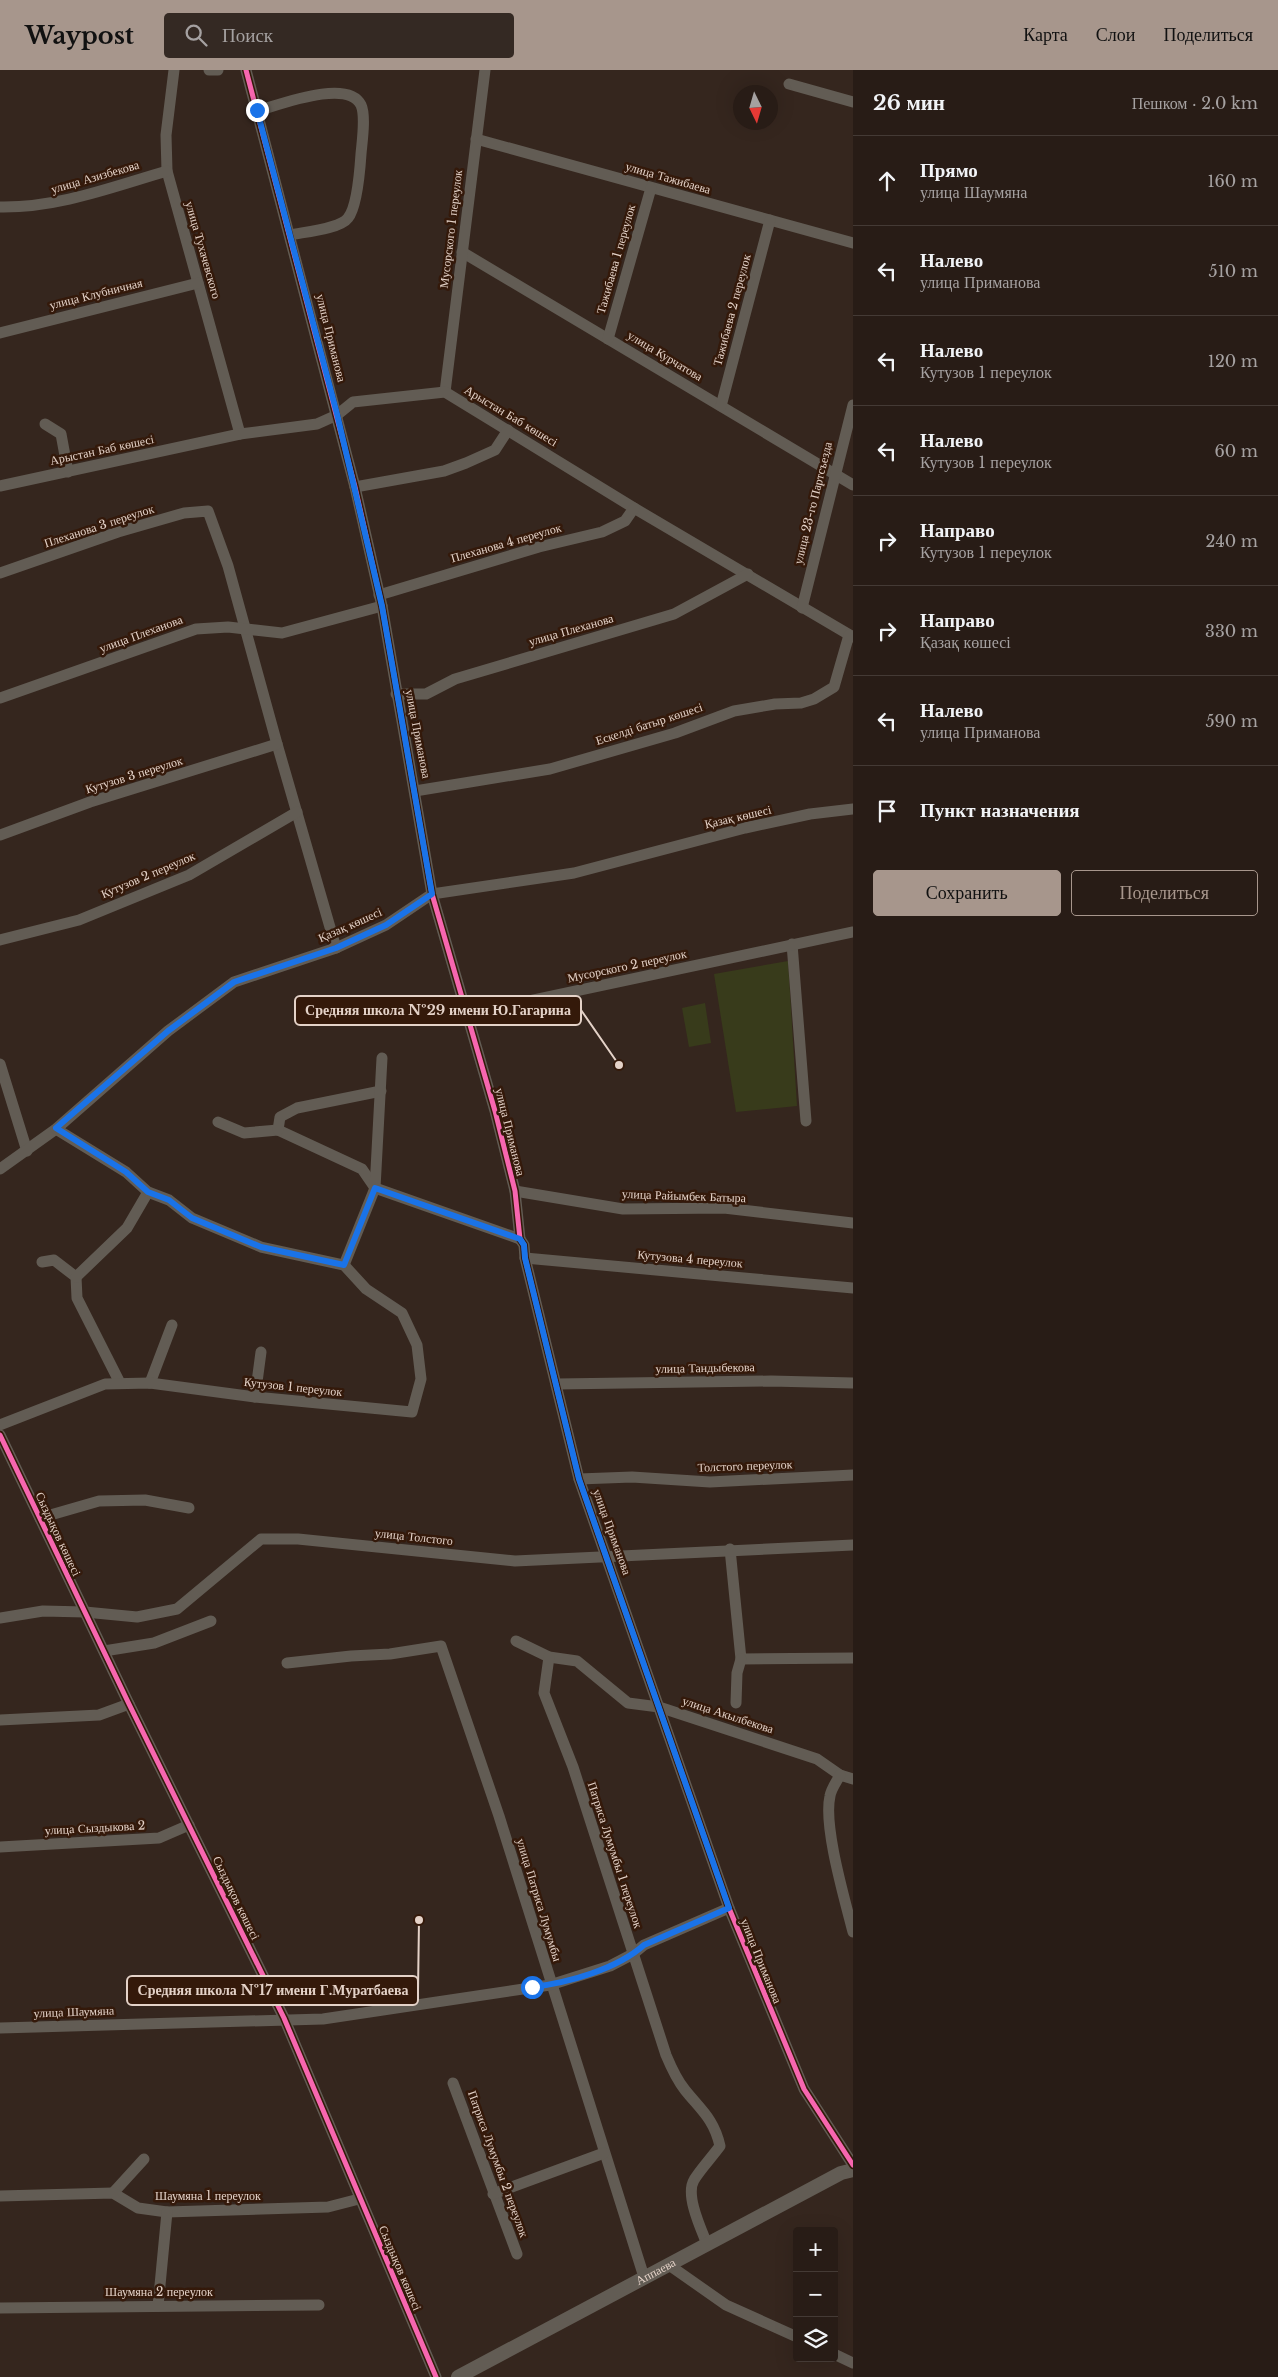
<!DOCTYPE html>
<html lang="ru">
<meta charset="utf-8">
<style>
:root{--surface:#281c16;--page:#342923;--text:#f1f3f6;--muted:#a5a1a1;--line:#443a35;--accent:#a7968c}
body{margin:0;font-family:"Libre Baskerville",serif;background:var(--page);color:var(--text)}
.controls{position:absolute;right:15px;bottom:15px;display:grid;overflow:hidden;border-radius:5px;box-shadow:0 5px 20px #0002}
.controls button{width:45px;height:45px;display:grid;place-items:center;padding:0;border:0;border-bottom:1px solid var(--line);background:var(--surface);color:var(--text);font:25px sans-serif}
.compass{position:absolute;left:733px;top:15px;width:45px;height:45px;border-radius:50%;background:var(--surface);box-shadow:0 5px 20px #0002;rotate:175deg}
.stop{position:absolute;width:15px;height:15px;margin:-11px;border:4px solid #1a73e8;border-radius:50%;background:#fff}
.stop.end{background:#1a73e8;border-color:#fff;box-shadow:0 1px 5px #0008}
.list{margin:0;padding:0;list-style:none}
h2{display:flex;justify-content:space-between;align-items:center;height:65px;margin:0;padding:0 20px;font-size:21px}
h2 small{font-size:16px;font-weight:400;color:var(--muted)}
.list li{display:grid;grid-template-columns:32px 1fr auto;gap:15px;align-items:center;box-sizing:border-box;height:90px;padding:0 20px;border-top:1px solid var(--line)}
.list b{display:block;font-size:19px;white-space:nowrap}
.list p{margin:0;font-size:16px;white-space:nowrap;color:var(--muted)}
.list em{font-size:16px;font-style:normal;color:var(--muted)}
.actions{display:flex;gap:10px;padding:15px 20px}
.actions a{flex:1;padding:11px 0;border:1px solid var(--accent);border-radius:5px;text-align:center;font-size:18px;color:var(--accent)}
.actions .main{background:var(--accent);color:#111}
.icon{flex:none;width:28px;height:28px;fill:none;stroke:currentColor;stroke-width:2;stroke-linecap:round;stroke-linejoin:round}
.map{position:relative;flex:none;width:853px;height:2307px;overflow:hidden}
header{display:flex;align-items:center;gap:30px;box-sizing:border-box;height:70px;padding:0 25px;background:var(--accent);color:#111}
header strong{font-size:24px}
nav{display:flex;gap:28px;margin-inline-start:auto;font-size:18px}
.search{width:350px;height:45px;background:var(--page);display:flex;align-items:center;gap:12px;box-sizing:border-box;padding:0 18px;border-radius:5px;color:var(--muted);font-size:19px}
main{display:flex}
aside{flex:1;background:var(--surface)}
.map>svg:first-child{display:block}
</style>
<header>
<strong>Waypost</strong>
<div class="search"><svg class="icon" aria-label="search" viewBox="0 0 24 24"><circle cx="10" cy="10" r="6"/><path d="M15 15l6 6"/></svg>Поиск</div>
<nav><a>Карта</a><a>Слои</a><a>Поделиться</a></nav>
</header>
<main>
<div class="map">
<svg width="853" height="2307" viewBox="0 0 853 2307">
<rect width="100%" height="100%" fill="#35261e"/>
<g fill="#383b1b">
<path d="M 788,891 L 797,1036 L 736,1042 L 714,904 Z"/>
<path d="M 705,933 L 711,973 L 689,977 L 682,938 Z"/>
</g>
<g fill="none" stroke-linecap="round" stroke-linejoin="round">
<g stroke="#625c54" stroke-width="11">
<path d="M 174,0 L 166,65 L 167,101 L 240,364"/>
<path d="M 209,0 L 218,0"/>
<path d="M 246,0 L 355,417 L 382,536 L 432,824 L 495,1041 L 515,1121 L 520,1169 L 524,1175 L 525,1188 L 579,1409 L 729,1838 L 804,2019 L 853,2095"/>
<path d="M 789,14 L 853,32"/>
<path d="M 257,41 C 279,35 348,8 361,35 C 366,46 362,72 361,84 C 360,99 357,137 348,148 C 340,159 304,162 290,165"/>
<path d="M 476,69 L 853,173"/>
<path d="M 0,137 C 58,138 112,117 167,101"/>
<path d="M 462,182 L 853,415"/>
<path d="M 0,263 L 198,213"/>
<path d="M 608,269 L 651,118"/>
<path d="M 445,322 L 485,0"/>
<path d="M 721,336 L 770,150"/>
<path d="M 45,354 L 61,364 L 68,402"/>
<path d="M 0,416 L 240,364 L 317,354 L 337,345 L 353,332 L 445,322 L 634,438 L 853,567"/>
<path d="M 355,417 L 444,401 L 466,393 L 495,380 L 508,360"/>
<path d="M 0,503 L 118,462 L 184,443 L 208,441 L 228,496 L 277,674 L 336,878"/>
<path d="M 379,525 L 539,477 L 602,462 L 625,451 L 634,438"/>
<path d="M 802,538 L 853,335"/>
<path d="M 396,624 L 426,624 L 455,609 L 674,544 L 748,504"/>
<path d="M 0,628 L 196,559 L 228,557 L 282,563 L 382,536"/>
<path d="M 415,721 L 550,699 L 675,663 L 734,641 L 775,634 L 801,633 L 814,629 L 834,617 L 849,565"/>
<path d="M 0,765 L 90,732 L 277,674"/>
<path d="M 0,870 L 79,850 L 189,805 L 297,742"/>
<path d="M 792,874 L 806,1051"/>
<path d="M 468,944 L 853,862"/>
<path d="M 0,994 L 27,1081"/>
<path d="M 218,1052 L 244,1063 L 278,1060 L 362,1099 L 375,1118 L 520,1169"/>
<path d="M 278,1060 L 280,1047 L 297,1038 L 381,1021"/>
<path d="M 0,1099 L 56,1059 L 168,961 L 234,912 L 336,878 L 386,855 L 432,824 L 574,803 L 745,758 L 810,744 L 853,739"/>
<path d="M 515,1121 L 623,1139 L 724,1138 L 853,1153"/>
<path d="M 525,1188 L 853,1218"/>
<path d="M 42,1192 L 54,1190 L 76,1207 L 77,1228 L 120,1313"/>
<path d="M 344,1195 L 375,1118 L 382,988"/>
<path d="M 76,1207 L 127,1158 L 148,1122"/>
<path d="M 150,1313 L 172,1255"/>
<path d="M 557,1314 L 771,1311 L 853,1313"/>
<path d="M 255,1327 L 261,1282"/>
<path d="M 0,1355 L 105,1314 L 150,1313 L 255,1327 L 412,1342 L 421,1309 L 417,1275 L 402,1243 L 366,1219 L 344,1195 L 261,1177 L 192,1148 L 169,1130 L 148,1122 L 126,1102 L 56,1059"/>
<path d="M 0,1365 L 129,1634 L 284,1948 L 436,2307"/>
<path d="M 579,1409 L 632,1407 L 710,1412 L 853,1405"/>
<path d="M 40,1448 L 99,1431 L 145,1430 L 189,1438"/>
<path d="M 730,1479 L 741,1589 L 853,1588"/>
<path d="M 0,1548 L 43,1541 L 85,1542 L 137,1547 L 177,1539 L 261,1469 L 298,1469 L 515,1491 L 853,1475"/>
<path d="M 516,1571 L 549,1587 L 577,1591 L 628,1633 L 659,1637 L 817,1689 L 840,1705 L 853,1709"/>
<path d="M 104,1581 L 154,1573 L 211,1551"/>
<path d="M 549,1587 L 544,1623 L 573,1697 L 666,1985 C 671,1997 677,2010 685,2020 C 701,2040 714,2049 720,2076 C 712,2087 699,2101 694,2110 C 685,2125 701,2159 707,2174"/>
<path d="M 287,1593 L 351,1586 L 390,1584 L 441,1576 L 499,1746 L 644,2207"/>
<path d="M 736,1633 L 737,1603 L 741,1589"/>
<path d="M 0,1650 L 99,1645 L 129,1634"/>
<path d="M 840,1705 C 837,1711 831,1719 830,1726 C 823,1756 845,1830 853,1862"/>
<path d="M 0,1777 L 159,1768 L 189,1755"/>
<path d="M 0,1958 L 323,1949 L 550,1915 L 610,1896 L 633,1884 L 644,1875 L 729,1838"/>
<path d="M 453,2013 L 517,2184"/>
<path d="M 113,2123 L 144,2089"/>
<path d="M 493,2124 L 604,2083"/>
<path d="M 0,2126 L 113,2123 L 138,2138 L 167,2142 L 328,2137 L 359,2129"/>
<path d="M 669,2195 L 726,2235 L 797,2267"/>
<path d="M 158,2236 L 167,2142"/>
<path d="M 0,2238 L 319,2235"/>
<path d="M 834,2284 L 853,2293"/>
</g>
<path stroke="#625c54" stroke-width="14" id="s1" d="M 458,2307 L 841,2103 L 853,2100"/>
<defs>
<g id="cycleway">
<path d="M 246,0 L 355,417 L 382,536 L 432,824 L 495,1041 L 515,1121 L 520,1169 L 524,1175 L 525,1188 L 579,1409 L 729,1838 L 804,2019 L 853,2095"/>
<path d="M 0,1365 L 129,1634 L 284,1948 L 436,2307"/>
</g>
</defs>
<use href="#cycleway" stroke="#34190a" stroke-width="8"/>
<use href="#cycleway" stroke="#f766af" stroke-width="5"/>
</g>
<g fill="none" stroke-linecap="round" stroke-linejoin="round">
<path stroke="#1a73e8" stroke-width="6" d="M 257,40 L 337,344 L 382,536 L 432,824 L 386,855 L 336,878 L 234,912 L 168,961 L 56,1058 L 126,1102 L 148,1122 L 169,1130 L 192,1148 L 261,1177 L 344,1195 L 375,1118 L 520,1169 L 524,1175 L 525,1188 L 579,1409 L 729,1838 L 644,1875 C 617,1899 568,1913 532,1917"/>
</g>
<g text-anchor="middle" stroke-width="5" stroke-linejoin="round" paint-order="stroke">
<g font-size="12" fill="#e4d2c8" stroke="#34190a">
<text transform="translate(95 107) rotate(-16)" y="4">улица Азизбекова</text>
<text transform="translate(668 108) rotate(16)" y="4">улица Тажибаева</text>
<text transform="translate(451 159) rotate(-83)" y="4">Мусорского 1 переулок</text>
<text transform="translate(203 180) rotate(74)" y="4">улица Тухачевского</text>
<text transform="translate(616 189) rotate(-74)" y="4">Тажибаева 1 переулок</text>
<text transform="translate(96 224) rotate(-14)" y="4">улица Клубничная</text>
<text transform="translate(732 240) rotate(-75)" y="4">Тажибаева 2 переулок</text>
<text transform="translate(331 268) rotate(76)" y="4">улица Приманова</text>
<text transform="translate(665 286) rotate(31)" y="4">улица Курчатова</text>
<text transform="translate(511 346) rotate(31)" y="4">Арыстан Баб көшесі</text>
<text transform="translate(102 380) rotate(-12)" y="4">Арыстан Баб көшесі</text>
<text transform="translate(813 433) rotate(-76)" y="4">улица 23-го Партсъезда</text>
<text transform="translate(99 456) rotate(-18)" y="4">Плеханова 3 переулок</text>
<text transform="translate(506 473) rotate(-16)" y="4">Плеханова 4 переулок</text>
<text transform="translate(571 560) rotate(-16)" y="4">улица Плеханова</text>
<text transform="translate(141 564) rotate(-20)" y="4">улица Плеханова</text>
<text transform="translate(649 654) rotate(-18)" y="4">Ескелді батыр көшесі</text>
<text transform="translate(418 664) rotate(79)" y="4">улица Приманова</text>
<text transform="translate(134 705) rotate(-17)" y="4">Кутузов 3 переулок</text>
<text transform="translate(738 747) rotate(-13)" y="4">Қазақ көшесі</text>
<text transform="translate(148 805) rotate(-23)" y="4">Кутузов 2 переулок</text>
<text transform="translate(350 855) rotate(-24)" y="4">Қазақ көшесі</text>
<text transform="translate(627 896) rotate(-12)" y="4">Мусорского 2 переулок</text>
<text transform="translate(510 1062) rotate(76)" y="4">улица Приманова</text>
<text transform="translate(684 1126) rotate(2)" y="4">улица Райымбек Батыра</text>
<text transform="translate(690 1189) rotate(5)" y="4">Кутузова 4 переулок</text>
<text transform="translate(705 1298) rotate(-1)" y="4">улица Тандыбекова</text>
<text transform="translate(293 1317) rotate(6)" y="4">Кутузов 1 переулок</text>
<text transform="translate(745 1396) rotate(-2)" y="4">Толстого переулок</text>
<text transform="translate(612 1462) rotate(70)" y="4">улица Приманова</text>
<text transform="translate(58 1464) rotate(65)" y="4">Сыздықов көшесі</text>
<text transform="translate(414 1467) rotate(6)" y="4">улица Толстого</text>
<text transform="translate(728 1645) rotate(18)" y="4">улица Акылбекова</text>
<text transform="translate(95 1758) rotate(-3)" y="4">улица Сыздыкова 2</text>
<text transform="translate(615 1785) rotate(72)" y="4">Патриса Лумумбы 1 переулок</text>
<text transform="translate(236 1828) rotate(64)" y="4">Сыздықов көшесі</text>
<text transform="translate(539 1830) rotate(73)" y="4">улица Патриса Лумумбы</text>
<text transform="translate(761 1891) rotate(68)" y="4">улица Приманова</text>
<text transform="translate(74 1942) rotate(-2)" y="4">улица Шаумяна</text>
<text transform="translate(498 2094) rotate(70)" y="4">Патриса Лумумбы 2 переулок</text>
<text x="208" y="2130">Шаумяна 1 переулок</text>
<text transform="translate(400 2198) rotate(67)" y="4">Сыздықов көшесі</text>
<text dy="4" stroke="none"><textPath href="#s1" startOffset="224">Аппаева</textPath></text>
<text x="159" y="2226">Шаумяна 2 переулок</text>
</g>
</g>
<path fill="none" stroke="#e4d2c8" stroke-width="2" d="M619 995L581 940M419 1850L418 1921"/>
<g fill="#e4d2c8" stroke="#34190a" stroke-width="2">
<circle cx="619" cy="995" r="5"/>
<circle cx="419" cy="1850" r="5"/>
</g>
<g fill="#34190a" stroke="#e4d2c8" stroke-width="2">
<rect x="295" y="926" width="286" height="29" rx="5"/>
<rect x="127" y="1906" width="291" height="29" rx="5"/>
</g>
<g font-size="14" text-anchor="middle" font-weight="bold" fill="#e4d2c8">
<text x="438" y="945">Средняя школа №29 имени Ю.Гагарина</text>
<text x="273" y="1925">Средняя школа №17 имени Г.Муратбаева</text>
</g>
</svg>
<div class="controls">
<button>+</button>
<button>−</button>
<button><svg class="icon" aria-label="layers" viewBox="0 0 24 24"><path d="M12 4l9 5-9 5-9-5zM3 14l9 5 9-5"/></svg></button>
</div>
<svg class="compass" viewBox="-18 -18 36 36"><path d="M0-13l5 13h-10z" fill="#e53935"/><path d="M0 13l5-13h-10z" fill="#a5a1a1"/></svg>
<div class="stop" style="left:532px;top:1917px"></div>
<div class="stop end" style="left:257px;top:40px"></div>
</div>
<aside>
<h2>26 мин<small>Пешком · 2.0 km</small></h2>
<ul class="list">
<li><svg class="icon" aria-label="ahead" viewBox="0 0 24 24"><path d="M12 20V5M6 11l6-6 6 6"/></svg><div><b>Прямо</b><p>улица Шаумяна</p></div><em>160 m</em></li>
<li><svg class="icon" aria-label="left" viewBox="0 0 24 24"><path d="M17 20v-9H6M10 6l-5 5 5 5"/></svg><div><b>Налево</b><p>улица Приманова</p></div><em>510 m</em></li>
<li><svg class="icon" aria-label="left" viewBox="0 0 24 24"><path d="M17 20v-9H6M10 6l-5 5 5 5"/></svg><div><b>Налево</b><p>Кутузов 1 переулок</p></div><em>120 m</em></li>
<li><svg class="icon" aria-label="left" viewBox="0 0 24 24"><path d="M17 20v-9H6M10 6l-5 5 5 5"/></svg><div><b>Налево</b><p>Кутузов 1 переулок</p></div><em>60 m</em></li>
<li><svg class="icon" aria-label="right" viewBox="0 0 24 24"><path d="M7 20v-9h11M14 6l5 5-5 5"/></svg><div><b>Направо</b><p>Кутузов 1 переулок</p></div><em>240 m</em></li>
<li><svg class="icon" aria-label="right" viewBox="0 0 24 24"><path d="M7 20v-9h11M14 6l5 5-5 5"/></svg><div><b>Направо</b><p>Қазақ көшесі</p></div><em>330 m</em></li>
<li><svg class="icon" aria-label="left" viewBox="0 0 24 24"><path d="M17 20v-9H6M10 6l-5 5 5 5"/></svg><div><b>Налево</b><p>улица Приманова</p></div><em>590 m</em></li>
<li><svg class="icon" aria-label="arrive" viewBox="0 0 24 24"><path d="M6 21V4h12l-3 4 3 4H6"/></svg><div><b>Пункт назначения</b></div></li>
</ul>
<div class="actions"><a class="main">Сохранить</a><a>Поделиться</a></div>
</aside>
</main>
